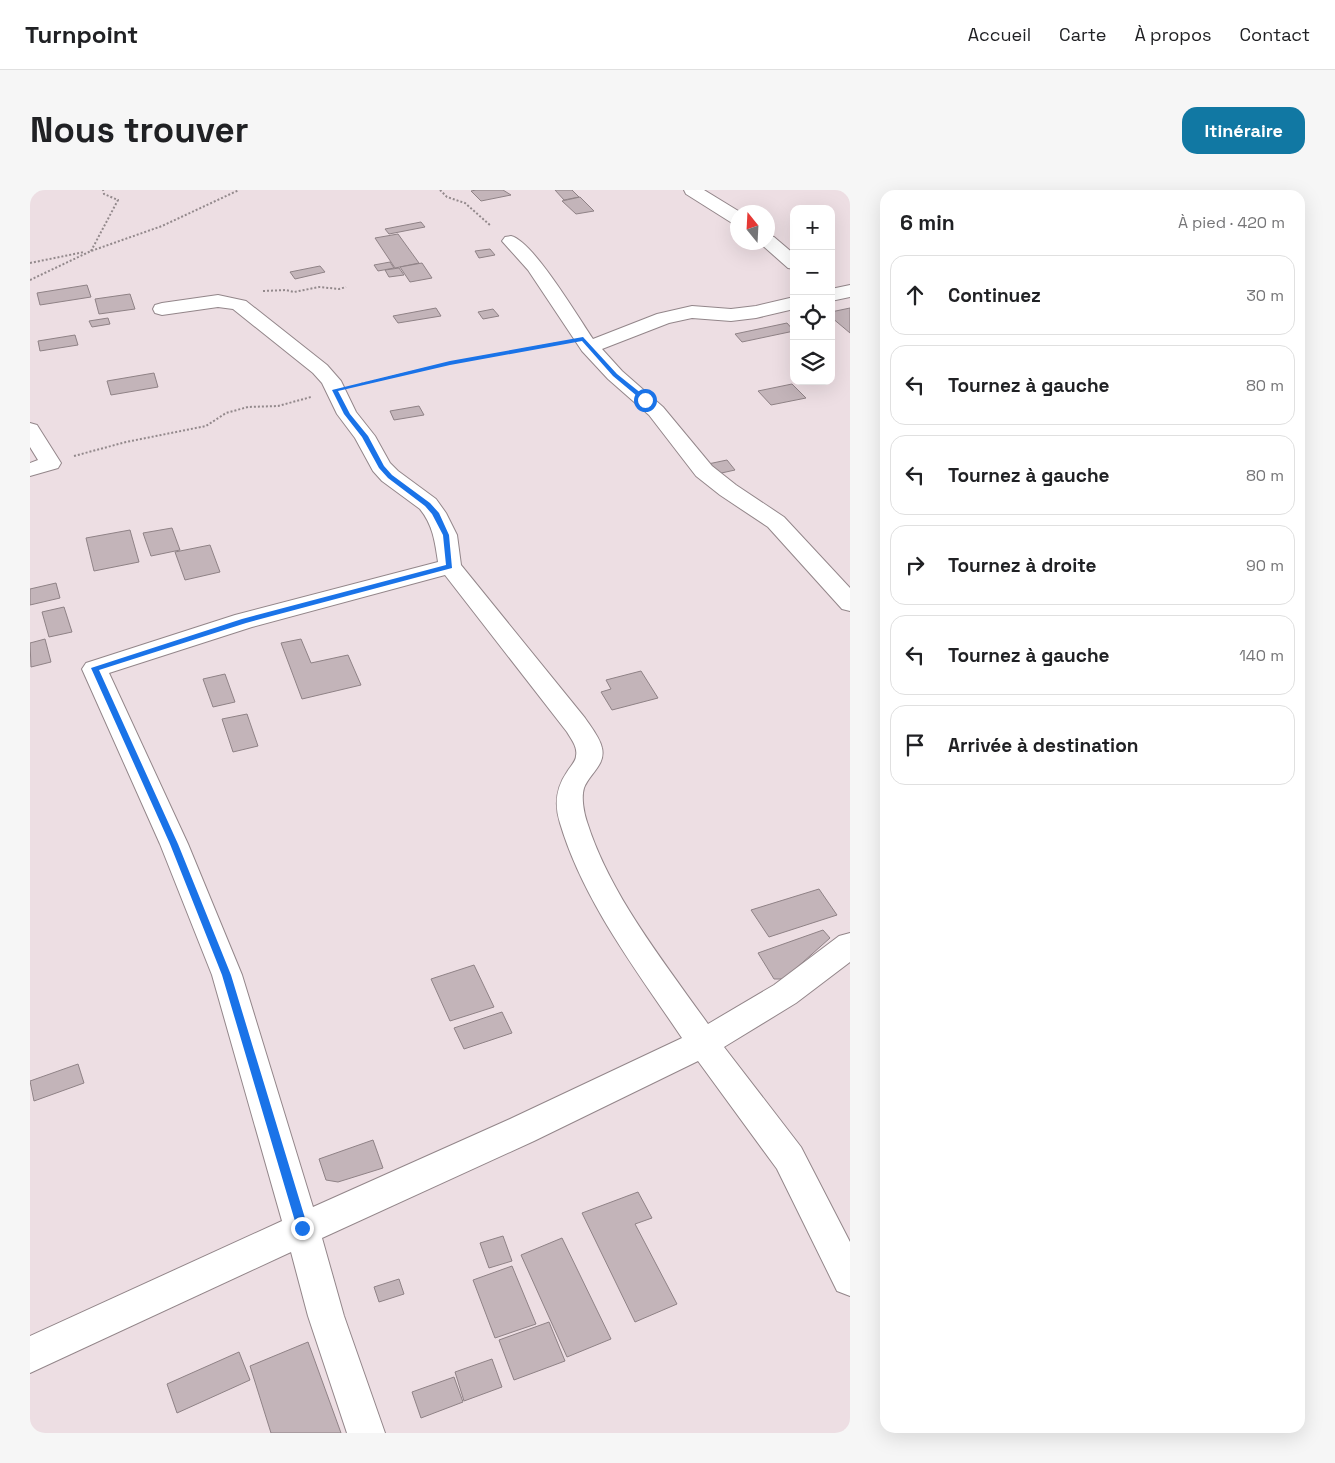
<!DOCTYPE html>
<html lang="fr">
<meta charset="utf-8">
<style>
:root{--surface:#fff;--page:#f6f6f6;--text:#202124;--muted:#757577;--line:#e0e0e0;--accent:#1178a3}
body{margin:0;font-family:"Space Grotesk",sans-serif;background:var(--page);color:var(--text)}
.controls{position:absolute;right:15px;top:15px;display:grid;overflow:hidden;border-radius:10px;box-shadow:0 5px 20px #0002}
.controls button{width:45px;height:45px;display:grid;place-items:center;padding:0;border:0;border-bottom:1px solid var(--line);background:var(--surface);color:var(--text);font:25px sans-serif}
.compass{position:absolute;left:700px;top:15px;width:45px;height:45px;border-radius:50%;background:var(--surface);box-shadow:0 5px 20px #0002;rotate:342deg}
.stop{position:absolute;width:15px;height:15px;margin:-11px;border:4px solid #1a73e8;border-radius:50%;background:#fff}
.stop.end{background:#1a73e8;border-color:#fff;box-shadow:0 1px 5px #0008}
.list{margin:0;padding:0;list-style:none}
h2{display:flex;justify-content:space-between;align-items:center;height:65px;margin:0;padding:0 20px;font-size:21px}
h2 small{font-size:16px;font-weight:400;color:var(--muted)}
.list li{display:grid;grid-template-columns:32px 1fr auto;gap:15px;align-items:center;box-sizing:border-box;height:80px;margin:0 10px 10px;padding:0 10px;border:1px solid var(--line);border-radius:15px}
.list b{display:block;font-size:19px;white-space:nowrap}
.list em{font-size:16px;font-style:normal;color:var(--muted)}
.icon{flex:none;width:28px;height:28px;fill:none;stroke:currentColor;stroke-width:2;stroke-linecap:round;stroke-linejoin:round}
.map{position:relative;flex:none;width:820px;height:1243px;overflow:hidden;border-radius:15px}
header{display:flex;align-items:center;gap:30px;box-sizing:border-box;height:70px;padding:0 25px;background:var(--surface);border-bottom:1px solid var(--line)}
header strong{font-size:24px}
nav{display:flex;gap:28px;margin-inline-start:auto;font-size:18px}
.intro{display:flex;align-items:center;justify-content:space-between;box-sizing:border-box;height:120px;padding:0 30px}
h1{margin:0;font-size:35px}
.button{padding:12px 22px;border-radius:15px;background:var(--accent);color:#fff;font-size:18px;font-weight:700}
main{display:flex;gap:30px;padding:0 30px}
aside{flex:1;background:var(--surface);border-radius:15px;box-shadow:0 5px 20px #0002}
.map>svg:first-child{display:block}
</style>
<header>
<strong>Turnpoint</strong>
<nav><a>Accueil</a><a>Carte</a><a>À propos</a><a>Contact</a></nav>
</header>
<div class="intro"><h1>Nous trouver</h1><a class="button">Itinéraire</a></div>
<main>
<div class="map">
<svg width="820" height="1243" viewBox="0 0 820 1243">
<rect width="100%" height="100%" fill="#eddee3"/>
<g fill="#c3b4b9" stroke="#8f8286">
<path d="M 446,0 L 473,0 L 481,5 L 451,11 L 441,1 Z"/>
<path d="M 525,0 L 542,0 L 549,7 L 534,10 Z"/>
<path d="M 550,7 L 564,21 L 546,24 L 532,11 Z"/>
<path d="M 391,32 L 395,37 L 359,44 L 355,39 Z"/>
<path d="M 368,44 L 389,73 L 365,78 L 345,48 Z"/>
<path d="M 460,59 L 465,65 L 449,68 L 445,61 Z"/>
<path d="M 360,72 L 364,78 L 348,81 L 344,75 Z"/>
<path d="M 392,73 L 402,88 L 380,92 L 370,77 Z"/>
<path d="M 290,76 L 295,82 L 265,89 L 260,82 Z"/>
<path d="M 369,78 L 374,85 L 359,87 L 355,80 Z"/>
<path d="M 57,95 L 61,107 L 10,115 L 7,103 Z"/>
<path d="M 100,104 L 105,119 L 69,124 L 65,109 Z"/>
<path d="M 406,118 L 411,126 L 368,133 L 363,126 Z"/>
<path d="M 820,118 L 820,143 L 801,127 L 801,122 Z"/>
<path d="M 463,119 L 469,126 L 453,129 L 448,122 Z"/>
<path d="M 78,128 L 80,134 L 62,137 L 59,131 Z"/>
<path d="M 757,133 L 764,141 L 712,152 L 705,144 Z"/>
<path d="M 45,145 L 48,155 L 10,161 L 8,151 Z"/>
<path d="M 124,183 L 128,197 L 81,205 L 77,191 Z"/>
<path d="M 762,194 L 776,208 L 741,215 L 728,201 Z"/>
<path d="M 389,216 L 394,225 L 364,230 L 360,221 Z"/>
<path d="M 697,270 L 705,280 L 687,284 L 678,274 Z"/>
<path d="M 142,338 L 150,360 L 121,366 L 113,343 Z"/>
<path d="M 100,340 L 109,372 L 64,381 L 56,348 Z"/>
<path d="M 180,355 L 190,382 L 155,390 L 145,362 Z"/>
<path d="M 26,393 L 30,408 L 0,415 L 0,399 Z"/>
<path d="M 34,417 L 42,442 L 19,447 L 12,422 Z"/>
<path d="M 15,449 L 21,472 L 1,477 L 0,453 Z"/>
<path d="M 271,449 L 281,473 L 318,465 L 331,495 L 272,509 L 251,453 Z"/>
<path d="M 611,481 L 628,508 L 582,520 L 571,502 L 581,499 L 576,490 Z"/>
<path d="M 195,484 L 205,512 L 183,517 L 173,489 Z"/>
<path d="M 217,524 L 228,556 L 203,562 L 192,529 Z"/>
<path d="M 789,699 L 807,725 L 739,747 L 721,720 Z"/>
<path d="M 793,740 L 800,748 L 754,789 L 744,789 L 728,763 Z"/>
<path d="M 444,775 L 464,817 L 420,831 L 401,789 Z"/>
<path d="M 472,822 L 482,843 L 434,859 L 424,838 Z"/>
<path d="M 48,874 L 54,893 L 4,911 L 0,891 Z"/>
<path d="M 343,950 L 353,978 L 308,992 L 296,990 L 289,969 Z"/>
<path d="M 608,1002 L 622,1028 L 605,1034 L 647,1114 L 605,1132 L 552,1023 Z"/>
<path d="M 473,1046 L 482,1071 L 459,1078 L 450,1053 Z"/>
<path d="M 532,1048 L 581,1149 L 537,1167 L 491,1065 Z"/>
<path d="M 482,1076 L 506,1134 L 465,1148 L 443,1090 Z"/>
<path d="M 369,1089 L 374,1104 L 349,1112 L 344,1097 Z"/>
<path d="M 519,1132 L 535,1171 L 484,1190 L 469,1150 Z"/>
<path d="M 278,1152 L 311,1243 L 241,1243 L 220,1176 Z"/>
<path d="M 209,1162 L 220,1190 L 147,1223 L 137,1194 Z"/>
<path d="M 462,1169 L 472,1197 L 434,1211 L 425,1182 Z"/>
<path d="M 424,1187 L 433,1212 L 391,1228 L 382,1202 Z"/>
</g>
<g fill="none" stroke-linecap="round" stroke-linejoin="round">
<defs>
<g id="minor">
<path d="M 654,0 L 674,0 L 710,22 L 708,22 L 708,34 L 702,33 L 656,4 Z"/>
<path d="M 481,46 C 503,51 548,127 563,149 L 627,124 L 662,116 L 701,119 L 726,116 L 764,107 L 764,119 L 726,128 L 701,131 L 662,128 L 639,133 L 572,159 L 592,181 L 633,217 L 682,276 L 706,295 L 754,327 L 820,398 L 820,421 L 812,419 L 738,337 L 690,305 L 666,286 L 619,225 L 578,189 L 552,161 L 498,80 L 472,51 L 475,47 Z"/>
<path d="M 738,46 L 744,47 L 764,64 L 764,79 L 758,78 L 732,55 L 730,52 L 738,52 Z"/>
<path d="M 820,95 L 820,107 L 801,111 L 801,99 Z"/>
<path d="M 188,105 L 216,111 L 297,175 L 311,191 L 326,222 L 345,246 L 360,273 L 368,281 L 406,309 L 416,323 L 427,345 L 431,375 L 555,528 C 561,537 570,548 572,558 C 576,575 559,584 554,598 C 551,608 554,623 557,632 C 580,705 634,772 678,834 L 744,795 L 809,746 L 820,743 L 820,772 L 766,813 L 694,857 L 771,957 L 820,1052 L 820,1106 L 807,1101 L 747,979 L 668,871 L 504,951 L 292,1048 L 314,1126 L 355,1243 L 317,1243 L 278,1126 L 261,1062 L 0,1183 L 0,1146 L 252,1031 L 182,785 L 130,654 L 52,479 L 56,473 L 205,425 L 408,372 C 405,352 403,335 390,319 L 352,291 L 343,281 L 325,248 L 307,224 L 292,193 L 283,183 L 203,119 L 188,117 L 132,125 L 125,123 L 123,119 L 125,115 L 132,113 ZM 415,385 L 537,542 C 541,549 548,557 546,566 C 546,571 540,577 537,582 C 526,598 524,614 530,633 C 553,711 607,781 652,848 L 480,929 L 283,1017 L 212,785 L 158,654 L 79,483 L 222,437 Z"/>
<path d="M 0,233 L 7,235 L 31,273 L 28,278 L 0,286 L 0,273 L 8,270 L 0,257 Z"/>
</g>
</defs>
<use href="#minor" stroke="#93868a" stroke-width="2"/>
<g stroke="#93898c" stroke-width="2" stroke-dasharray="2 2" stroke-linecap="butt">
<path d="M 410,0 L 417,7 L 435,13 L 461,36"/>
<path d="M 61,61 L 88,10 L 74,4 L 73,0"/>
<path d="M 0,73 L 54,62"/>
<path d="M 0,90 L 61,61 L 132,36 L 209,0"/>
<path d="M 233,101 L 256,100 L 264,102 L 289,97 L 309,99 L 316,97"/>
<path d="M 331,194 L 420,173 L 528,153"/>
<path d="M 44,266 L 96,252 L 176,236 L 196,223 L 218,217 L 248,216 L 281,207"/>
</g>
<path stroke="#93898c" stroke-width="4" stroke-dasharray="3 3" stroke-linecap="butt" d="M 814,1243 L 820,1240"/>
<use href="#minor" fill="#fff" fill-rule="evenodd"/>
</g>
<path fill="#1a73e8" d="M 553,147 L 587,184 L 617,208 L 617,211 L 613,211 L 583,186 L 552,151 L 420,175 L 308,201 L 320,224 L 338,246 L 354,276 L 362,285 L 400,313 L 409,323 L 419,345 L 422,378 L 216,433 L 69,480 L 148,654 L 201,785 L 278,1038 L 272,1043 L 267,1038 L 192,785 L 140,654 L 61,478 L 212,429 L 416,375 L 413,345 L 402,324 L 395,316 L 358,288 L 349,278 L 332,247 L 314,224 L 302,200 L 420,171 Z"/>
</svg>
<div class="controls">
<button>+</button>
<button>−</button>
<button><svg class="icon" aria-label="locate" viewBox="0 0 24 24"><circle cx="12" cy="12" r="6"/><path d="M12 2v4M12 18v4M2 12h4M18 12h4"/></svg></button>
<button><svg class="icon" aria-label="layers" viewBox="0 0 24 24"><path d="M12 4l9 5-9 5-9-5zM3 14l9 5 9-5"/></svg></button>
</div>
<svg class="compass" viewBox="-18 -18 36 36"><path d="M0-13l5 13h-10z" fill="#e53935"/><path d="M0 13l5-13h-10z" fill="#757577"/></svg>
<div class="stop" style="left:615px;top:210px"></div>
<div class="stop end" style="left:272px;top:1038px"></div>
</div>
<aside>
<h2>6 min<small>À pied · 420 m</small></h2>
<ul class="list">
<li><svg class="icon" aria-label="ahead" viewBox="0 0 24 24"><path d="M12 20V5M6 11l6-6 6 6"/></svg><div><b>Continuez</b></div><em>30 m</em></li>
<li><svg class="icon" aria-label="left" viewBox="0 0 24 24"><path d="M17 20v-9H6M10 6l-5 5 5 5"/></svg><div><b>Tournez à gauche</b></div><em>80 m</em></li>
<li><svg class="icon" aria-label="left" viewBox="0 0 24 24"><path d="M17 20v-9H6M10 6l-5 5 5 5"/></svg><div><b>Tournez à gauche</b></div><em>80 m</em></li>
<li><svg class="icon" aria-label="right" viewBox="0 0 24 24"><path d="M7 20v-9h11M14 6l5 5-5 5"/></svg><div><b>Tournez à droite</b></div><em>90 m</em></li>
<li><svg class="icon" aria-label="left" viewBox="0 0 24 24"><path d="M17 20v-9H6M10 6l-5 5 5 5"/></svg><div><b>Tournez à gauche</b></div><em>140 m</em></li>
<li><svg class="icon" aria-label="arrive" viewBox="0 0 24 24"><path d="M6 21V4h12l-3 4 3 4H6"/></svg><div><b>Arrivée à destination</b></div></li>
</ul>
</aside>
</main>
